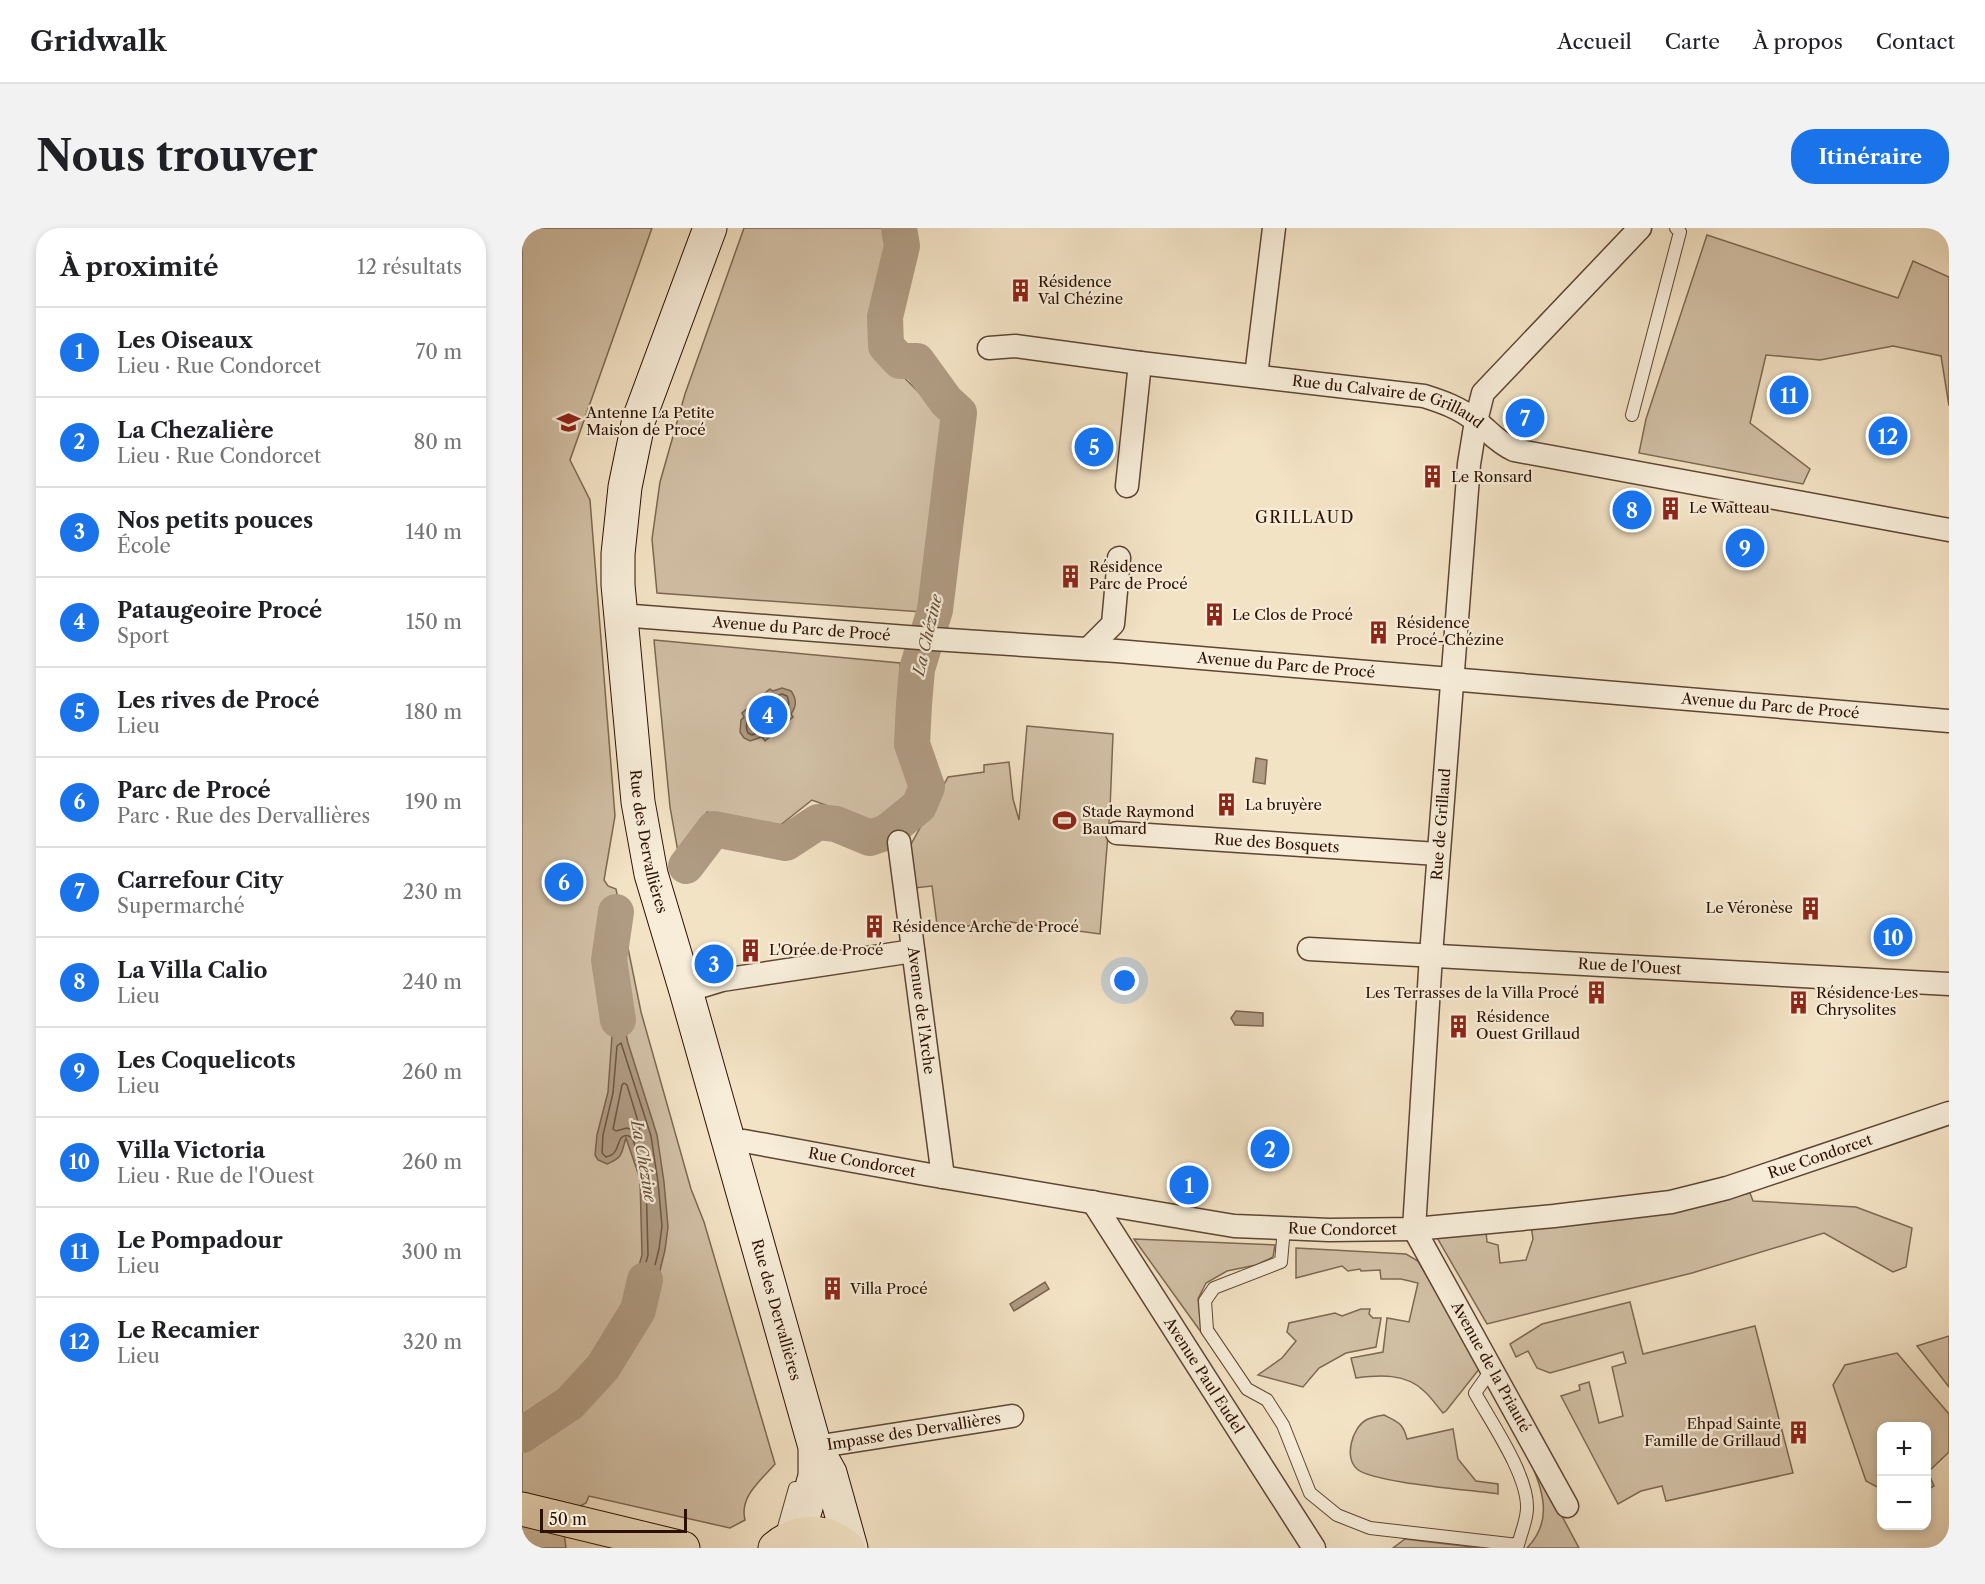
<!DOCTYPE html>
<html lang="fr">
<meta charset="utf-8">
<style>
:root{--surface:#fff;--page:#f2f2f2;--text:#202124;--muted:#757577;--line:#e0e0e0;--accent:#1a73e8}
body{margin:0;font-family:"Libre Caslon Text",serif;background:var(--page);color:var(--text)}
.controls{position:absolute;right:18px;bottom:18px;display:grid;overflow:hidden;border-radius:12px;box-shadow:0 3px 9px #0003}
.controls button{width:54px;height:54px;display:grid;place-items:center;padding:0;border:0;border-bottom:2px solid var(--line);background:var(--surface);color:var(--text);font:30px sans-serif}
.scale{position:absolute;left:18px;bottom:15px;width:147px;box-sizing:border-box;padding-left:6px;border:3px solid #2c1001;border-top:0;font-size:16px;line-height:21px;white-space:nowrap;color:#2c1001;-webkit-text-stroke:4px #f7edd9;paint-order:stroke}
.you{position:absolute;left:603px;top:753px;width:21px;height:21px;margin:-15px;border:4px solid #fff;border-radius:50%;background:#1a73e8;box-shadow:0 0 0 9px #1a73e833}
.badge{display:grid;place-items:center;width:39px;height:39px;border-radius:50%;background:var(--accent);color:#fff;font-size:20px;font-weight:700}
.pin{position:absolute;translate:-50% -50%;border:3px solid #fff;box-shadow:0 2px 6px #0006}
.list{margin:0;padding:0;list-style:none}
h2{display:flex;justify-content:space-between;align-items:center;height:78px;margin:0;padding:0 24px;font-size:26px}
h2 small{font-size:20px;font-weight:400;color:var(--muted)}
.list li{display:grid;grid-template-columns:39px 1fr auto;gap:18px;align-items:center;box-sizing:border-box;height:90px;padding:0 24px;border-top:2px solid var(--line)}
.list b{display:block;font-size:22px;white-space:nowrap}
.list p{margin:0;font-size:20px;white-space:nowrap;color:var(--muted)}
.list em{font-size:20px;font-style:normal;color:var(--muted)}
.map{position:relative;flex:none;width:1427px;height:1320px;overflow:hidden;border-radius:24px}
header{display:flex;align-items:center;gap:36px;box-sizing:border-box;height:84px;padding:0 30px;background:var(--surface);border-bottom:2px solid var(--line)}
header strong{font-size:28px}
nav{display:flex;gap:33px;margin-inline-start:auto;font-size:21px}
.intro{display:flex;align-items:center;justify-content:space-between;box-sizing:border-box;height:144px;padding:0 36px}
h1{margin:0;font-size:42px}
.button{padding:15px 27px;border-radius:24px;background:var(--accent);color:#fff;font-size:21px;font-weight:700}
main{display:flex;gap:36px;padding:0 36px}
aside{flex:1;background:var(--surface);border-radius:24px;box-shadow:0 3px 9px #0003}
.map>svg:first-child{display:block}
</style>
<header>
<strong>Gridwalk</strong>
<nav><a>Accueil</a><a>Carte</a><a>À propos</a><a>Contact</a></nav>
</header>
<div class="intro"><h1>Nous trouver</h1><a class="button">Itinéraire</a></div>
<main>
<aside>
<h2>À proximité<small>12 résultats</small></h2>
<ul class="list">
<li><span class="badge">1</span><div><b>Les Oiseaux</b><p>Lieu · Rue Condorcet</p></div><em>70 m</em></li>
<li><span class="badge">2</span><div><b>La Chezalière</b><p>Lieu · Rue Condorcet</p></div><em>80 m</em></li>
<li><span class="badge">3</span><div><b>Nos petits pouces</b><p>École</p></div><em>140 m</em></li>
<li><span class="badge">4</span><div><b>Pataugeoire Procé</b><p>Sport</p></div><em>150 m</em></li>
<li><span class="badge">5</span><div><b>Les rives de Procé</b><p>Lieu</p></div><em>180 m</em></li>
<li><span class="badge">6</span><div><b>Parc de Procé</b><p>Parc · Rue des Dervallières</p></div><em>190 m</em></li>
<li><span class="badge">7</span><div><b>Carrefour City</b><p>Supermarché</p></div><em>230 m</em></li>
<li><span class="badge">8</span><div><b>La Villa Calio</b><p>Lieu</p></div><em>240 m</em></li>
<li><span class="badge">9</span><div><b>Les Coquelicots</b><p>Lieu</p></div><em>260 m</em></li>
<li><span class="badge">10</span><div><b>Villa Victoria</b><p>Lieu · Rue de l'Ouest</p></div><em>260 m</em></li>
<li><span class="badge">11</span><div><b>Le Pompadour</b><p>Lieu</p></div><em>300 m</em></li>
<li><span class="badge">12</span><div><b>Le Recamier</b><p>Lieu</p></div><em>320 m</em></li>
</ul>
</aside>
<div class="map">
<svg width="1427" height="1320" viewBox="0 0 1427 1320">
<rect width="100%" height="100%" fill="#f3e3c5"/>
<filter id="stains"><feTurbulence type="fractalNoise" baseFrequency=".00333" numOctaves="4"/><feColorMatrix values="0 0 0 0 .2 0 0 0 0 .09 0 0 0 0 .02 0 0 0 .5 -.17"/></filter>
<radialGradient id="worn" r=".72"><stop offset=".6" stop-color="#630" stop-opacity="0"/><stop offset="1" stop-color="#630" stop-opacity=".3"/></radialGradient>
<g fill="#d1bfa4" stroke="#7e6852" stroke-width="1.5">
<path d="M 0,0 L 130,0 L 48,232 L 68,272 L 93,588 L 82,652 L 86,658 L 94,661 L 119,784 L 169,961 L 182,994 L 253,1236 C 239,1252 217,1269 223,1292 L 208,1300 L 67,1268 L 64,1275 L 58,1278 L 42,1305 L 44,1320 L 0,1320 Z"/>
<path d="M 222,0 L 369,0 C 375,34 360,77 353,110 L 368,135 L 424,192 L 400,384 L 135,365 L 130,311 L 138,254 L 163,166 Z"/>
<path d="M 1185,7 L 1376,70 L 1391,33 L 1427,49 L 1427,178 L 1419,128 L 1371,118 L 1298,132 L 1244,127 L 1228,195 L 1288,241 L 1281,256 L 1117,225 L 1124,191 Z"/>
<path d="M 132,412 L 378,435 L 378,509 L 394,560 L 355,596 L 290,572 L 256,599 L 185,584 L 156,624 L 148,579 Z"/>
<path d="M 505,498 L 591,506 L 588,581 L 578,706 L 488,694 L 445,698 L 416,704 L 410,658 L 392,660 L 387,620 L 426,549 L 462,544 L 462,537 L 487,534 L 491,571 L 497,592 Z"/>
<path d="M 1228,965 L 1231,973 L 1334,979 L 1390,1000 L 1384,1039 L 1371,1044 L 1302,1005 L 1170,1045 L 965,1096 L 914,1008 L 964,1003 L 965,1014 L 976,1017 L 978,1035 L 1004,1032 L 1011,1011 L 1009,998 L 1149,984 Z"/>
<path d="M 612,1011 L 753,1017 L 751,1029 L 734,1037 L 705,1043 L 684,1055 L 676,1071 L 679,1104 Z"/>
<path d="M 774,1020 L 884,1026 L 896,1033 L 958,1140 L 924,1183 L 921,1185 C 915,1178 909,1169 902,1163 C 884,1145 857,1147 834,1150 L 829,1130 L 861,1124 L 865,1090 L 887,1094 L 896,1055 L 879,1051 L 859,1051 L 858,1042 L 839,1043 L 838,1041 L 826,1043 L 820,1038 L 774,1050 Z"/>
<path d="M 1108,1074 L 1121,1126 L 1233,1098 L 1271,1245 L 1144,1273 L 1140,1258 L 1119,1263 L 1096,1276 L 1039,1168 L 1058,1162 L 1057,1157 L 1067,1154 L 1077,1195 L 1101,1188 L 1090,1139 L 1104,1135 L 1101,1124 L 1028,1145 L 1015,1140 L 1006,1123 L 994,1129 L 988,1116 L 1020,1096 Z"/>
<path d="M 839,1081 L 848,1081 L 847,1086 L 851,1090 L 859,1090 L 854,1119 L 824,1125 L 797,1140 L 781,1159 L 736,1147 L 760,1130 L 774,1113 L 765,1104 L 767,1095 L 813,1085 L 820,1088 Z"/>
<path d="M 1427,1108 L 1427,1159 L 1395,1118 Z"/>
<path d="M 1375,1125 L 1427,1186 L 1427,1224 L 1406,1244 L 1412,1258 L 1405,1262 L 1404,1198 L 1360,1198 L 1359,1261 L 1344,1253 L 1311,1157 L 1323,1137 Z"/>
<path d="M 862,1187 C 876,1194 881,1195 885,1211 L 931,1201 L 936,1231 L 954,1253 L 976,1256 L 976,1266 C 950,1262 851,1255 835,1241 C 822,1229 830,1200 844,1192 C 849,1189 856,1188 862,1187 Z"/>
<path d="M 1003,1219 L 1057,1320 L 1005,1320 C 1036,1288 1016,1254 1003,1219 Z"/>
<path d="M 883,1311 L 958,1320 L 871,1320 Z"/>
</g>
<g fill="#af9b82" stroke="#7b634e" stroke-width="1.5">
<path d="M 248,461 L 251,463 L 260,460 L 269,463 C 275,471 275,478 269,486 L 271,489 L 243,513 L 240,509 L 228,513 L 222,510 L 218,504 L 219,492 L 222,489 L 220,485 Z"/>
<path d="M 734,530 L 745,532 L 743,556 L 731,554 Z"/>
<path d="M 76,744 L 90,744 L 106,815 L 135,907 L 142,954 L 146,999 L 143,1022 L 133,1063 L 127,1082 L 110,1105 L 101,1093 L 120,1027 L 118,951 L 104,910 C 99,925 102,929 85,936 L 76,932 L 73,927 L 75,907 L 86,864 L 90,807 Z"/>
<path d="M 714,783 L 741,785 L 741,798 L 713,797 L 709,790 Z"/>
<path d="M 523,1054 L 527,1061 L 492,1083 L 488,1076 Z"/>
</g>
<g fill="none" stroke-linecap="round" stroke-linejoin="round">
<g stroke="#6e5642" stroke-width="1.5">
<path d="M 260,466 L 265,468 C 272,484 256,495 244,504 L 238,504 L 230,507 L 226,505 C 220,493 234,476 246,470 C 249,468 256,468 260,466 Z"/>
<path d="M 249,477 L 256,478 L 255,485 L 242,496 L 236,496 L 236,489 Z"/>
<path d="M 99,815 L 129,908 L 136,954 L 140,998 L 137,1021 L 127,1061 L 121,1079 L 113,1089 L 110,1086 L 126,1027 L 124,950 L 111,912 C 108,907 103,906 99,910 C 94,919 96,926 84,929 L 80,925 L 81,907 L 91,865 L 95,818 Z"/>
<path d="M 102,855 L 105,857 L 118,900 L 116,904 L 105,900 L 94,903 L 91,901 L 100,857 Z"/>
</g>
<g stroke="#af9b82" stroke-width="36">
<path d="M 164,638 L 192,601 L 264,615 L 296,594 L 314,596 L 348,610 L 365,604 L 397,578 L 405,559 L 390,516 L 392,476 L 395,441 L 413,382 L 437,185 L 424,173 L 395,133 L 378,133 L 364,118 L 363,89 L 380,18 L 377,0"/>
<path d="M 94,684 L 87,732 L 96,792"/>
<path d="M 0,1207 L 48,1175 L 81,1139 L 116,1082 L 123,1052"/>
</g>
<defs>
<g id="lane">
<path d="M 1110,187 L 1158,4 L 1154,0"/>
<path d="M 762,1000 L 759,1034 L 692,1060 L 683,1073 L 685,1102 L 725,1161 L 745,1172 L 761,1197 L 788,1265 L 815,1287 L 848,1300 L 996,1317 C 999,1305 1005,1292 1005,1280 C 1006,1247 969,1194 953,1165 L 970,1141"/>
<path d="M 259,1310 L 273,1260"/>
</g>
<g id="street">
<path id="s1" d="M 467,120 L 493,118 L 618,135 L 902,168 C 921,174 938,180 954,193 C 968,204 975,214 992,222 L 1427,302"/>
<path d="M 734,148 L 752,0"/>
<path d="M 605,258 L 618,135"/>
<path id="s2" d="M 98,387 L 411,411 L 595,423 L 1427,493"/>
<path d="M 566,421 L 591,396 L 597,330"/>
<path id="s3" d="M 595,605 L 916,626"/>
<path id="s4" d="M 377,614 L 421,949"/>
<path id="s5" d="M 787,721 L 1427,756"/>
<path d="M 164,763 L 200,752 L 391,723"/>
<path id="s6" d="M 207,919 L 222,913 L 403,946 L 712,998 L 807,1002 L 892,1001 L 1032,988 L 1149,974 L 1205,960 L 1427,885"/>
<path id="s7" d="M 571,974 L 792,1320"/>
<path id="s8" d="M 293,1219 L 490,1188"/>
<path id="s9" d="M 1045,1278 L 892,1001 L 909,727 L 947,236 L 954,193 L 961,165 L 1118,0"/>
</g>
<g id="secondary">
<path id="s10" d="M 188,0 L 117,191 L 103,259 L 96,326 L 96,357 L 116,574 L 129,646 L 164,763 L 293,1219 L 293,1248 L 276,1307"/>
<path d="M 294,1220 L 308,1245 L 329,1320"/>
</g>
<g id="primary">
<path d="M 0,1281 L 161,1320"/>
<path d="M 253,1320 C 275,1301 304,1300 326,1320"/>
</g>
</defs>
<use href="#lane" stroke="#5e4532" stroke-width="14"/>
<use href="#street" stroke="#5e4532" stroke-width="25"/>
<use href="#secondary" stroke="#2c1001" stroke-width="35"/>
<use href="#primary" stroke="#2c1001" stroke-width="35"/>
<use href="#lane" stroke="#f7edd9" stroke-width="12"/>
<use href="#street" stroke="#f7edd9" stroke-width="22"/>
<use href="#secondary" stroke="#f7edd9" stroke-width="33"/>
<use href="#primary" stroke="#f3e3c5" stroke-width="33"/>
</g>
<defs>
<symbol id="building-bare" viewBox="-9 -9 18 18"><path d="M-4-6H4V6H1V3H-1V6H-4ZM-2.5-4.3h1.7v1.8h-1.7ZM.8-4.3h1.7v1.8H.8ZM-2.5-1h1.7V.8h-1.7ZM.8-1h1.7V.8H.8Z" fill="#8f2418" stroke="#f7edd9" stroke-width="2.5" paint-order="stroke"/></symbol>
<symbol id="school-bare" viewBox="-9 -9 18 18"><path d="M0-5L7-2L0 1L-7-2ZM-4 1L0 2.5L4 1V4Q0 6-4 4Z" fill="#8f2418" stroke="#f7edd9" stroke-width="2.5" paint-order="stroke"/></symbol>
<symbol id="stadium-bare" viewBox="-9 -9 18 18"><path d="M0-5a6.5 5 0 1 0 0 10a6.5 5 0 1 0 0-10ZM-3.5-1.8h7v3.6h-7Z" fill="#8f2418" stroke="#f7edd9" stroke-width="2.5" paint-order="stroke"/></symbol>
</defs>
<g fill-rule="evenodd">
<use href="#building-bare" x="482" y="46" width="33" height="33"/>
<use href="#school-bare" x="30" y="178" width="33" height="33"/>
<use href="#building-bare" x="894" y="232" width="33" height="33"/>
<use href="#building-bare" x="1132" y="264" width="33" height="33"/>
<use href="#building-bare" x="532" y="332" width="33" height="33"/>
<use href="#building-bare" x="676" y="370" width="33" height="33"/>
<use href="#building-bare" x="840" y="388" width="33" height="33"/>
<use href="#building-bare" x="688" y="560" width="33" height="33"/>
<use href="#stadium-bare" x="526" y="576" width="33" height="33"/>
<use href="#building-bare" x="1272" y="664" width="33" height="33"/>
<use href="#building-bare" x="336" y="682" width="33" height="33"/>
<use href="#building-bare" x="212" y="706" width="33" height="33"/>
<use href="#building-bare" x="1058" y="748" width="33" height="33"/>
<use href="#building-bare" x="1260" y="758" width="33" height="33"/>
<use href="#building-bare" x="920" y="782" width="33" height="33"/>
<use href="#building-bare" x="294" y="1044" width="33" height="33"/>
<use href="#building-bare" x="1260" y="1188" width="33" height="33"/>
</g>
<g text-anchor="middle" stroke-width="4.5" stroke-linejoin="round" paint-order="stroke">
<g font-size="15" fill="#2c1001" stroke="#f7edd9" text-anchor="start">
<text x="516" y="59">Résidence<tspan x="516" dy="17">Val Chézine</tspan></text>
<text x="64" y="190">Antenne La Petite<tspan x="64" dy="17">Maison de Procé</tspan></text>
<text x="929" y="254">Le Ronsard</text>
<text x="1167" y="285">Le Watteau</text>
<text x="567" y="344">Résidence<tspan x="567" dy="17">Parc de Procé</tspan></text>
<text x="710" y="392">Le Clos de Procé</text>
<text x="874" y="400">Résidence<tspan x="874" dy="17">Procé-Chézine</tspan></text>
<text x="723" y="582">La bruyère</text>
<text x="560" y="589">Stade Raymond<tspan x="560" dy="17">Baumard</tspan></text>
<text x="1271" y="685" text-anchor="end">Le Véronèse</text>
<text x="370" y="704">Résidence Arche de Procé</text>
<text x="247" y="727">L'Orée de Procé</text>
<text x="1057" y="770" text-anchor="end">Les Terrasses de la Villa Procé</text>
<text x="1294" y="770">Résidence Les<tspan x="1294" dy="17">Chrysolites</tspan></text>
<text x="954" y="794">Résidence<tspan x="954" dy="17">Ouest Grillaud</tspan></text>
<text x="328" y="1066">Villa Procé</text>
<text x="1259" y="1201" text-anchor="end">Ehpad Sainte<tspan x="1259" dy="17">Famille de Grillaud</tspan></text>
</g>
<g font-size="15" fill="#2c1001" stroke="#f7edd9">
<text dy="5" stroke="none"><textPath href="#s1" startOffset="404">Rue du Calvaire de Grillaud</textPath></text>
<text dy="5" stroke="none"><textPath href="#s2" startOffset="182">Avenue du Parc de Procé</textPath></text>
<text dy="5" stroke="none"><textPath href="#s2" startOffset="668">Avenue du Parc de Procé</textPath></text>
<text dy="5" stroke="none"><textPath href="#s2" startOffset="1154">Avenue du Parc de Procé</textPath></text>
<text dy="5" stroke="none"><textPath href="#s9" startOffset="722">Rue de Grillaud</textPath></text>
<text dy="5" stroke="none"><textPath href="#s10" startOffset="630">Rue des Dervallières</textPath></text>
<text dy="5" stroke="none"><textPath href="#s3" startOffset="160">Rue des Bosquets</textPath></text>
<text dy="5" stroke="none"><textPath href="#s5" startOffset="321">Rue de l'Ouest</textPath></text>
<text dy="5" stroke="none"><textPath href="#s4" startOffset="170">Avenue de l'Arche</textPath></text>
<text dy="5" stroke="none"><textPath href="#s6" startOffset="1108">Rue Condorcet</textPath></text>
<text dy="5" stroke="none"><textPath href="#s6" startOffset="136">Rue Condorcet</textPath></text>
<text dy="5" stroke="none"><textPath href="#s6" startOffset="622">Rue Condorcet</textPath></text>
<text dy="5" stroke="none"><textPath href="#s10" startOffset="1116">Rue des Dervallières</textPath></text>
<text transform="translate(969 1139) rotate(61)" y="5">Avenue de la Priauté</text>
<text dy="5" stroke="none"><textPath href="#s7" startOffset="206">Avenue Paul Eudel</textPath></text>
<text dy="5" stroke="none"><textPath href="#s8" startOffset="100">Impasse des Dervallières</textPath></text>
</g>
<g font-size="16" letter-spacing="1.5" fill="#2c1001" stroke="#f7edd9">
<text x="783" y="295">GRILLAUD</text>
</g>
<g font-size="16" font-style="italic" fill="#674f3b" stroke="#f7edd9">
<text transform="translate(405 407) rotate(-77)" y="6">La Chézine</text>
<text transform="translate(122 933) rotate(80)" y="6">La Chézine</text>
</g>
</g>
<rect width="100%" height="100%" filter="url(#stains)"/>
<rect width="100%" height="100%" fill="url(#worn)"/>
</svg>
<div class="controls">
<button>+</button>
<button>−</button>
</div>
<div class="scale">50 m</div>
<div class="you"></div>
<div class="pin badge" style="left:667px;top:957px">1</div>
<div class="pin badge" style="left:748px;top:921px">2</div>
<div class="pin badge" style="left:192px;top:736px">3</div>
<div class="pin badge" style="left:246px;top:487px">4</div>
<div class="pin badge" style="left:572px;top:219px">5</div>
<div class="pin badge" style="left:42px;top:654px">6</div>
<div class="pin badge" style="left:1003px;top:190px">7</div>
<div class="pin badge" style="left:1110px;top:282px">8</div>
<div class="pin badge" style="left:1223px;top:320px">9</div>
<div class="pin badge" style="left:1371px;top:709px">10</div>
<div class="pin badge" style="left:1267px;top:167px">11</div>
<div class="pin badge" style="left:1366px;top:208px">12</div>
</div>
</main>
